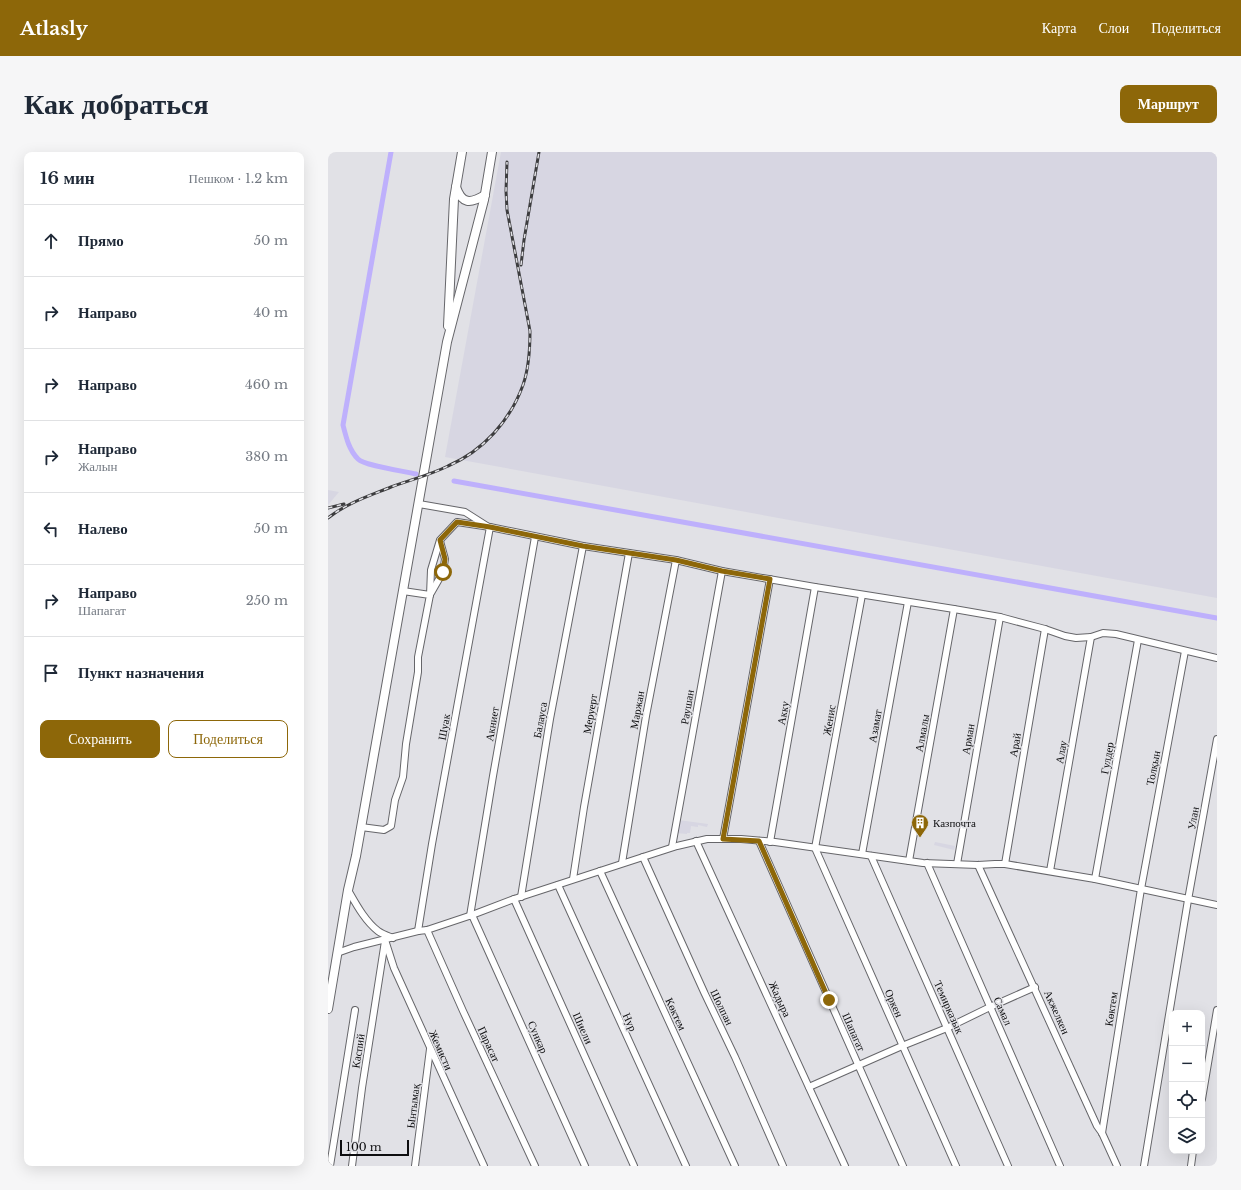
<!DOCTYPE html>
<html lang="ru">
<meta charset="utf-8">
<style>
:root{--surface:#fff;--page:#f6f6f7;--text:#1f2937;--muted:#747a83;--line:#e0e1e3;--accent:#8d6709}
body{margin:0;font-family:"Libre Baskerville",serif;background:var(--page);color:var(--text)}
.controls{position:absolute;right:12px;bottom:12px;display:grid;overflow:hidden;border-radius:8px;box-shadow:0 4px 16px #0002}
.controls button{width:36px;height:36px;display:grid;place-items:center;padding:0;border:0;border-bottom:1px solid var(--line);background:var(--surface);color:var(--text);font:20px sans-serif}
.scale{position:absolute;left:12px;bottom:10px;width:69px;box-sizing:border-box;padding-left:4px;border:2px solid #0d0d0f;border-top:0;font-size:11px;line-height:14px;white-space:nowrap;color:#0d0d0f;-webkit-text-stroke:3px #e1e1e6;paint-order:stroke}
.stop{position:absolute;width:12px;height:12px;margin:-9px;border:3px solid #8d6709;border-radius:50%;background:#fff}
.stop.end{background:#8d6709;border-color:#fff;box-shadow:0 1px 4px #0008}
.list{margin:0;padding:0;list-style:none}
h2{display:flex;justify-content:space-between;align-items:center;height:52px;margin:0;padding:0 16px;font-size:17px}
h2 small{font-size:13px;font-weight:400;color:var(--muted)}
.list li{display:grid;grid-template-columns:26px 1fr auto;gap:12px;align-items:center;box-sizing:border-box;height:72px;padding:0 16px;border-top:1px solid var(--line)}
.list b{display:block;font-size:15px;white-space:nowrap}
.list p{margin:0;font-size:13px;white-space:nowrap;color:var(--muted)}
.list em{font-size:13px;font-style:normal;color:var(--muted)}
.actions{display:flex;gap:8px;padding:12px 16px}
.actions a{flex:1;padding:9px 0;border:1px solid var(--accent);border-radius:8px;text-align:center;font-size:14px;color:var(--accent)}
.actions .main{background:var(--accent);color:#fff}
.icon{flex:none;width:22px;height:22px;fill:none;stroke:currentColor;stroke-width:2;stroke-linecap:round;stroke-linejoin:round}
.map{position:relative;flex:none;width:889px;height:1014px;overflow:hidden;border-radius:8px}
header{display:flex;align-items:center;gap:24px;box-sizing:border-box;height:56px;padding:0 20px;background:var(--accent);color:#fff}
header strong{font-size:19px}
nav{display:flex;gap:22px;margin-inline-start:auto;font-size:14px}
.intro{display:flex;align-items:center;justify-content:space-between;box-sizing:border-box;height:96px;padding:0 24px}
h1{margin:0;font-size:28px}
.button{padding:10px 18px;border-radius:8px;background:var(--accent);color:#fff;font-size:14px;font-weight:700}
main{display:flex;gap:24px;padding:0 24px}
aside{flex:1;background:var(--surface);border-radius:8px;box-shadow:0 4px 16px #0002}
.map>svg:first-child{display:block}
</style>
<header>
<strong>Atlasly</strong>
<nav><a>Карта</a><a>Слои</a><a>Поделиться</a></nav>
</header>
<div class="intro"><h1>Как добраться</h1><a class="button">Маршрут</a></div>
<main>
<aside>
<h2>16 мин<small>Пешком · 1.2 km</small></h2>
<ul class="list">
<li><svg class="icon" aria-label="ahead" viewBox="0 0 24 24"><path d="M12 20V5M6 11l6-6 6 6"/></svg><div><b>Прямо</b></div><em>50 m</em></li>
<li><svg class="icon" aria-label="right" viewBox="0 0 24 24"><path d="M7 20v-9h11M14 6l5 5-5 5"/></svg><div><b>Направо</b></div><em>40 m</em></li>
<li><svg class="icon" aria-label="right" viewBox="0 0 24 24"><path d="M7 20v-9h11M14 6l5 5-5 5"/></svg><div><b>Направо</b></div><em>460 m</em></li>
<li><svg class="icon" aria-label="right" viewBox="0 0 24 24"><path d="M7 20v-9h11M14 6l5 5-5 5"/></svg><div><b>Направо</b><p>Жалын</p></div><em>380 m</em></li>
<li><svg class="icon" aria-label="left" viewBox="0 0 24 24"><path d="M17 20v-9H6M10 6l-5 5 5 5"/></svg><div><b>Налево</b></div><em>50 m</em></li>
<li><svg class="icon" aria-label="right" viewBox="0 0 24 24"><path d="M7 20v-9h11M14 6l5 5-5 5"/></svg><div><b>Направо</b><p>Шапагат</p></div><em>250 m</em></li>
<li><svg class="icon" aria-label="arrive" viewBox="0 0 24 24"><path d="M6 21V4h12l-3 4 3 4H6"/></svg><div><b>Пункт назначения</b></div></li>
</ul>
<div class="actions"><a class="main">Сохранить</a><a>Поделиться</a></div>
</aside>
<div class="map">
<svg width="889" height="1014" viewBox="0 0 889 1014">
<rect width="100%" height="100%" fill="#e1e1e6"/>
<g fill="#d7d6e2">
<path d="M 173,0 L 889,0 L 889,446 L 117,305 Z"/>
<path d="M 0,338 L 11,340 L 0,353 Z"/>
<path d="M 350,668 L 380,672 L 379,675 L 370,673 L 370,675 L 363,674 L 362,681 L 359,681 L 359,682 L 348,681 Z"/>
<path d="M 607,690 L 627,694 L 626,698 L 606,693 Z"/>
</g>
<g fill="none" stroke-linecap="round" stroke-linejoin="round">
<g stroke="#beb0fc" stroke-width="5">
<path d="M 63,0 L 15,273 C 18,285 21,298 30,307 C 37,314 76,319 88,322"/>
<path d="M 126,329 L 889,466"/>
</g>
<defs>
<g id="minor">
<path d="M 91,352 L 137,360 L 159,374"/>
<path d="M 103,441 L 115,420 L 117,407 L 112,389"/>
<path d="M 102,443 L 103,418 L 112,388 L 129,370 L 162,375 L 255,394 L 348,408 L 394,419 L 487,435 L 626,457 L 672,465 L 717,477 L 737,484 L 748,486 L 763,485 L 775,481 L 788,482 L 889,506"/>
<path d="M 534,443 L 487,696 L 628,1014"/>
<path d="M 33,675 L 56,678 L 63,674 L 67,648 L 75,625 L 78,592 L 90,520 L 90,505 L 102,443 L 75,439"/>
<path d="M 395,687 L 442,427"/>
<path d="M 368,689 L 517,1014"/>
<path d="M 431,689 L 575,1014"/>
<path d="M 442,690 L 487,435"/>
<path d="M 344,695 L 394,419"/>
<path d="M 534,702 L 580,450"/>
<path d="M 543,704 L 680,1014"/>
<path d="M 315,705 L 376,840 L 407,905 L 455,1014"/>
<path d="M 581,709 L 626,457"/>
<path d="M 294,711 L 318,564 L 348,408"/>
<path d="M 599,711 L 732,1014"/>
<path d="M 629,712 L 672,465"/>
<path d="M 677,712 L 717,477"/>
<path d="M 650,713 L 769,974 L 774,981 L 789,1014"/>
<path d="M 272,719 L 407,1014"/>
<path d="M 722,719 L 763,485"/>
<path d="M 245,727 L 256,655 L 301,401"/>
<path d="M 767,727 L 810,488"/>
<path d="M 230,733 L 358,1014"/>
<path d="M 20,738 C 28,752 37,769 50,779 C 54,782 60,784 65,786"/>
<path d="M 193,745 L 222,567 L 255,394"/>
<path d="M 186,747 L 306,1014"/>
<path d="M 144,763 L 257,1014"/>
<path d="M 142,764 L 165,624 L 207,385"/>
<path d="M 99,778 L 135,859 L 207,1014"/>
<path d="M 90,779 L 104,692 L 162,375"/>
<path d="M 57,788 L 66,816 L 156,1014"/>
<path d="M 9,801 L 26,795 L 90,779 L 99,778 L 144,763 L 186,747 L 315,705 L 349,694 L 379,687 L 413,687 L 447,690 L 595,711 L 650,713 L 667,712 L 677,712 L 767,727 L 889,753"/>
<path d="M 481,935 L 574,894 L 619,876 L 662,855 L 707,835"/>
<path d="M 874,947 L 889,858"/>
<path d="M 774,981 L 813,737 L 857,499"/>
<path d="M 2,1014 L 27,858"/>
<path d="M 24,1014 L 34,936 L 57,789"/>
<path d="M 87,1014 L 102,897"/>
<path d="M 816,1014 L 860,748 L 889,587"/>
<path d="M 863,1014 L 865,999"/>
</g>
<g id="major">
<path d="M 128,35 C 134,52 142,52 157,43"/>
<path d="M 120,174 L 126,47 L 134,0"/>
<path d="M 0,857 L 20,738 L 28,704 L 119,190 L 156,48 L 164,0"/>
</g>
</defs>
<use href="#minor" stroke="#66666a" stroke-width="8"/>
<use href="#major" stroke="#66666a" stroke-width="10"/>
<use href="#minor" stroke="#fff" stroke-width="6"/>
<use href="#major" stroke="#fff" stroke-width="8"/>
<defs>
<g id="rail">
<path d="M 193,113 L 196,88 L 211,0"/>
<path d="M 0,356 L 16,352"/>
<path d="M 0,366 C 19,351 41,344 63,335 C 82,328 102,323 120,314 C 155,299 182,269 195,233 C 201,216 202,197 202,179 L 179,58 L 178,39 L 179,10"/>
</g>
</defs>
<use href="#rail" stroke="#3d3d3f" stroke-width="3"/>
<use href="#rail" stroke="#e1e1e6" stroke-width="1.5" stroke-dasharray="4.5" stroke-linecap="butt"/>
</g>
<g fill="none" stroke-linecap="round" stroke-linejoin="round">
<path stroke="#8d6709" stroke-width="5" d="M 115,420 L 117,407 L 112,388 L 129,370 L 162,375 L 255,394 L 348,408 L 394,419 L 442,427 L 395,687 L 431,689 L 501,848"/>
</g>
<defs>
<symbol id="building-pin" viewBox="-11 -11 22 30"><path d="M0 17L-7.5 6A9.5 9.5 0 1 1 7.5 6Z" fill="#8d6709" stroke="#e1e1e6"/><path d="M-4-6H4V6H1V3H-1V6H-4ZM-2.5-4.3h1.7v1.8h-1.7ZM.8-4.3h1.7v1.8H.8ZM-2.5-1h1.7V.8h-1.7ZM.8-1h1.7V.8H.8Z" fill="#fff"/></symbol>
</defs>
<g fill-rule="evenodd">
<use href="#building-pin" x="582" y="661" width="20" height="27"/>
</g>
<g text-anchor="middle" stroke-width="3" stroke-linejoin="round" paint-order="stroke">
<g font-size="11" fill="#0d0d0f" stroke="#e1e1e6">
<text transform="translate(359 555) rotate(-80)" y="4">Раушан</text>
<text transform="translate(309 558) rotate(-80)" y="4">Маржан</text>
<text transform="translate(455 561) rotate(-80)" y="4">Акку</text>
<text transform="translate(262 562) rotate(-80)" y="4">Меруерт</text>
<text transform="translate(212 568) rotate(-80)" y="4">Балауса</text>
<text transform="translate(501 568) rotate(-80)" y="4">Женис</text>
<text transform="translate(164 572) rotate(-80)" y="4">Акниет</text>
<text transform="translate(547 574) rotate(-80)" y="4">Азамат</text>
<text transform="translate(116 575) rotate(-80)" y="4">Шуак</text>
<text transform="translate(594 581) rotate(-80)" y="4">Алмалы</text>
<text transform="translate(640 587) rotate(-80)" y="4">Арман</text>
<text transform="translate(687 593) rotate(-80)" y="4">Арай</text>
<text transform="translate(733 600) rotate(-80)" y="4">Алау</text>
<text transform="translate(779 606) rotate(-80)" y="4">Гулдер</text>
<text transform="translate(825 616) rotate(-79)" y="4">Толқын</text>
<text transform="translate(865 666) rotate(-80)" y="4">Улан</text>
<text transform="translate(452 847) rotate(65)" y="4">Жадыра</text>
<text transform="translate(566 851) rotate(66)" y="4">Оркен</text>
<text transform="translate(394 855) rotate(64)" y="4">Шолпан</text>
<text transform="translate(621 855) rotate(66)" y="4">Темирказык</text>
<text transform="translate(783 857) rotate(-81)" y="4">Көктем</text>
<text transform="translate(675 859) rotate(66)" y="4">Самал</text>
<text transform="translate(729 860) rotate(66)" y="4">Акжелкен</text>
<text transform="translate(348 862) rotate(65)" y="4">Көктем</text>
<text transform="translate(302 870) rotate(66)" y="4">Нур</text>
<text transform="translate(255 876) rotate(66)" y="4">Шиели</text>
<text transform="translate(526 880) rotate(66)" y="4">Шапагат</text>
<text transform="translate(210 885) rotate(66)" y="4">Сункар</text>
<text transform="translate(161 892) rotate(65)" y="4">Парасат</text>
<text transform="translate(113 898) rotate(66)" y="4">Жемисти</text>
<text transform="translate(30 899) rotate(-81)" y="4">Каспий</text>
<text transform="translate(85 954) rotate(-83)" y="4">Ынтымақ</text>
</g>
<g font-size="11" fill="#0d0d0f" stroke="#e1e1e6" text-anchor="start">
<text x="605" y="675">Казпочта</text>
</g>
</g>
</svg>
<div class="controls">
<button>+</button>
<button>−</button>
<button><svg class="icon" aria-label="locate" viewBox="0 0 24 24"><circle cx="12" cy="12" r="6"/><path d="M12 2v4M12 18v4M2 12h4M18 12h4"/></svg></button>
<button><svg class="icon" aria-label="layers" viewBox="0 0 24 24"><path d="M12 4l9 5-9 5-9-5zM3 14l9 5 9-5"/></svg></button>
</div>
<div class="scale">100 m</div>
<div class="stop" style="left:115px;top:420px"></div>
<div class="stop end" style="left:501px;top:848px"></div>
</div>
</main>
